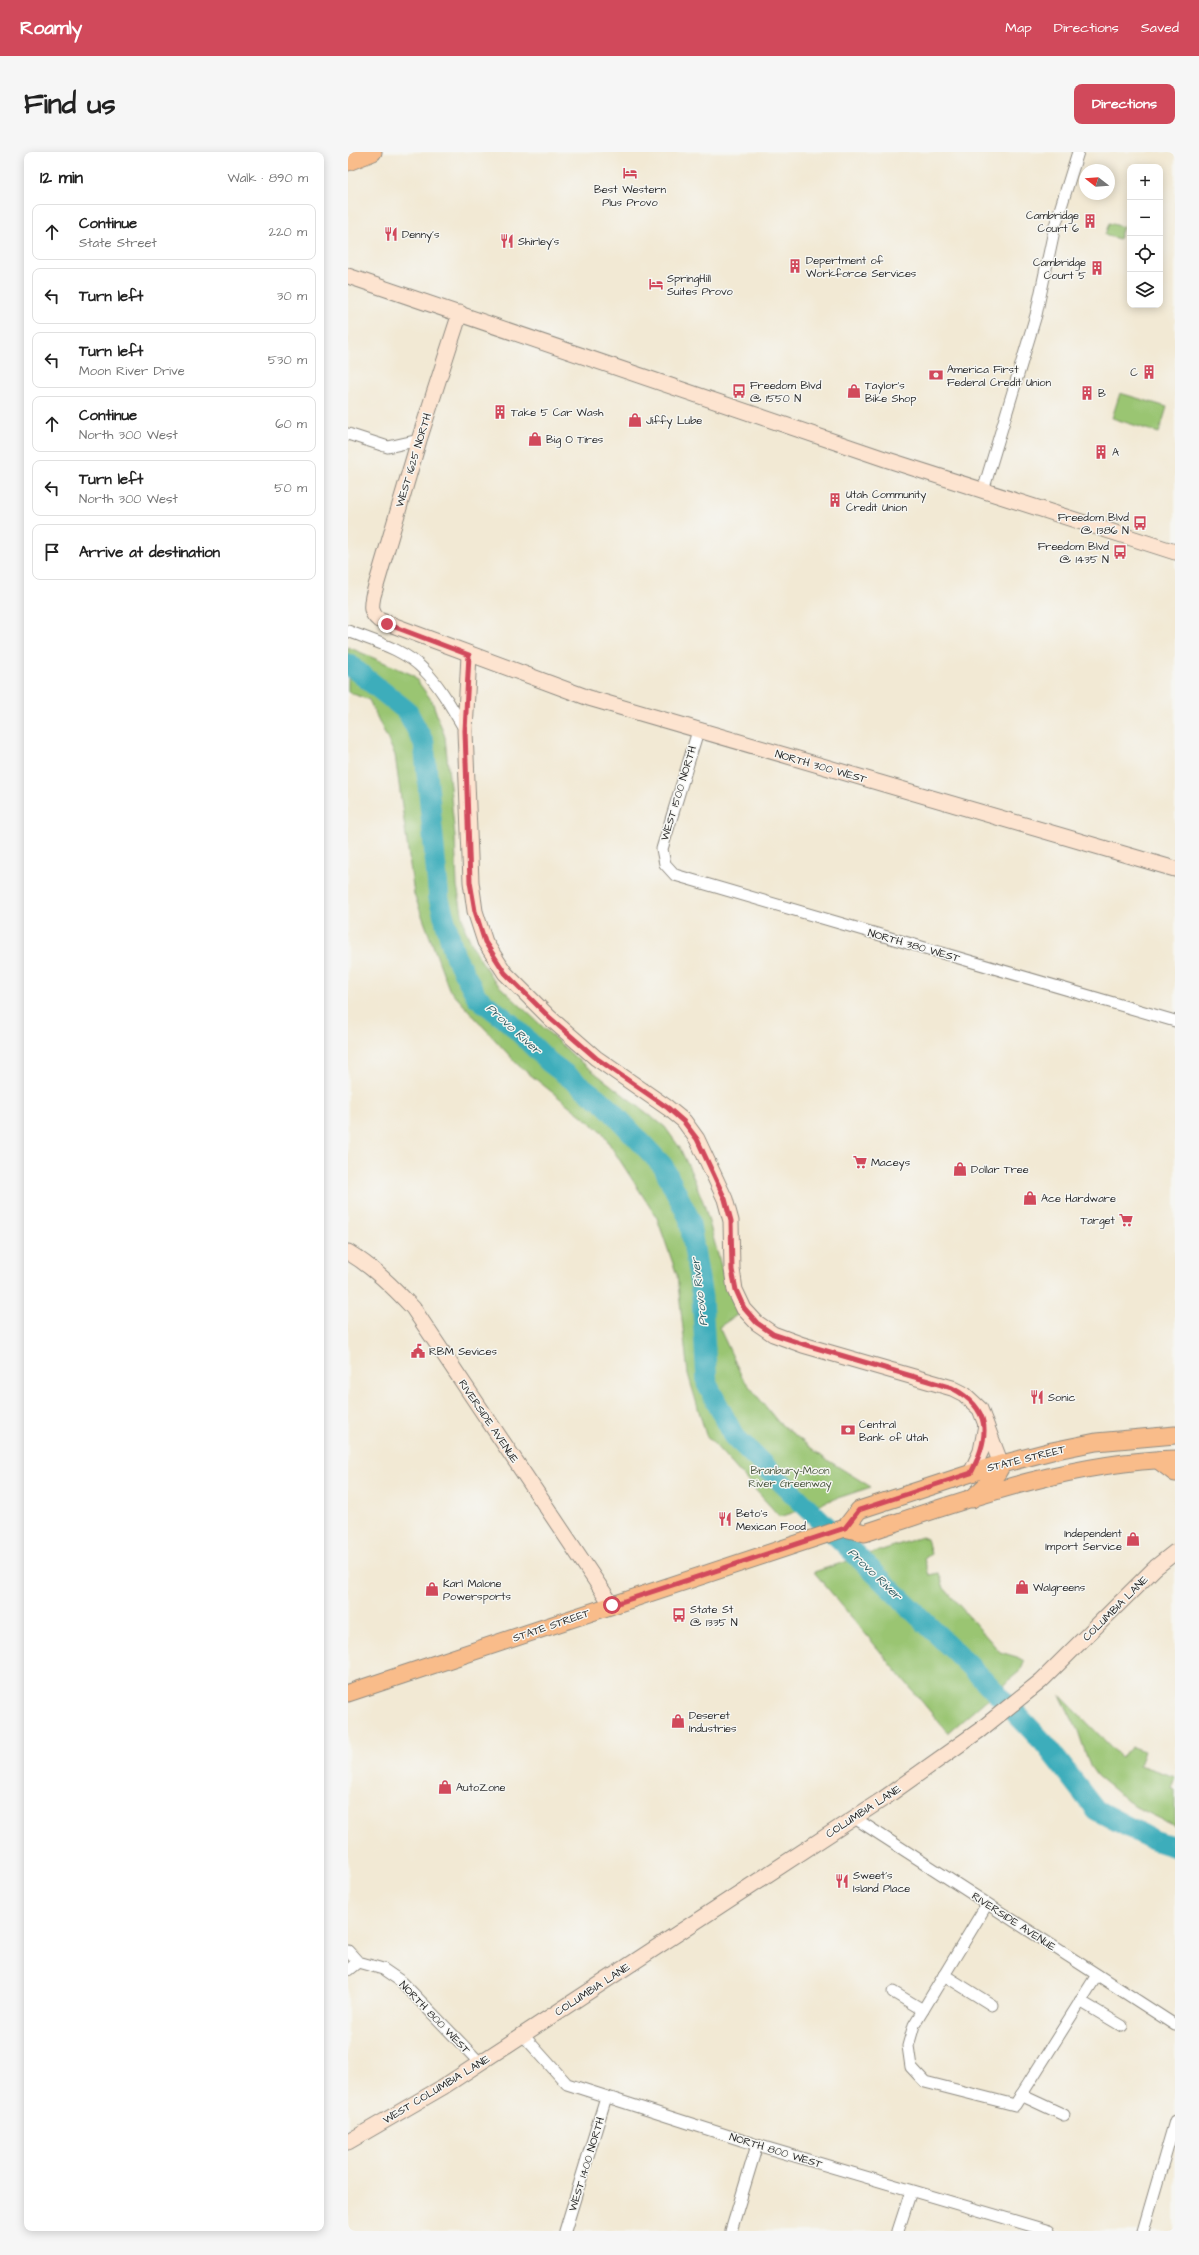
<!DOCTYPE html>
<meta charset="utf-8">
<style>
:root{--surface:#fff;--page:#f6f6f6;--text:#222;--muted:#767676;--line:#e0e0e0;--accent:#d1495b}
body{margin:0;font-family:"Architects Daughter",sans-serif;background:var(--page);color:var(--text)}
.controls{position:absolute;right:12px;top:12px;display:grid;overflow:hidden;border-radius:8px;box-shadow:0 2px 10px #0003}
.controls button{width:36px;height:36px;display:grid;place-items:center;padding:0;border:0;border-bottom:1px solid var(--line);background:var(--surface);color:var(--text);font:20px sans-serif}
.compass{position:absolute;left:731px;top:12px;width:36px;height:36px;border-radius:50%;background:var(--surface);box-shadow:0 2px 10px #0003;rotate:287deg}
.stop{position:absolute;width:12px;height:12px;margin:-9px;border:3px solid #d1495b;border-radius:50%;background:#fff}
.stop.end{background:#d1495b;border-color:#fff;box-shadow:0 1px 4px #0008}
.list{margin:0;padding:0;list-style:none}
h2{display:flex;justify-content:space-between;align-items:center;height:52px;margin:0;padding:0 16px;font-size:17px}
h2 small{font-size:13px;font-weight:400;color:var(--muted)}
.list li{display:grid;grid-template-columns:26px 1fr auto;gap:12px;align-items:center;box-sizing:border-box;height:56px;margin:0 8px 8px;padding:0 8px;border:1px solid var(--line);border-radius:8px}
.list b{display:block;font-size:15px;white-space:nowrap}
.list p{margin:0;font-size:13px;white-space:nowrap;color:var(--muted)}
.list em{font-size:13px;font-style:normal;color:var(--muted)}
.icon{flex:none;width:22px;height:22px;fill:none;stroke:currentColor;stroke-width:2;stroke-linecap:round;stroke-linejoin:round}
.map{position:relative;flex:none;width:827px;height:2079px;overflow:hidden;border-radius:8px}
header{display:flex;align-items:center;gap:24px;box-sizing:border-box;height:56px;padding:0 20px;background:var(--accent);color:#fff}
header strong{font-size:19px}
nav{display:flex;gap:22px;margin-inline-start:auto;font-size:14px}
.intro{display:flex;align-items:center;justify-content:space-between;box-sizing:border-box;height:96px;padding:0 24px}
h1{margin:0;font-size:28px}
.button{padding:10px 18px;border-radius:8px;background:var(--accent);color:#fff;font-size:14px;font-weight:700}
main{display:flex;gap:24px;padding:0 24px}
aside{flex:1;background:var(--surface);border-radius:8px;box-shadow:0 2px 10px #0003}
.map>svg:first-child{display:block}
</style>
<header>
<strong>Roamly</strong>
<nav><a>Map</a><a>Directions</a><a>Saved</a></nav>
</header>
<div class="intro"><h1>Find us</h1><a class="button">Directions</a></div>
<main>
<aside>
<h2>12 min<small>Walk · 890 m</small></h2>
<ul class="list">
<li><svg class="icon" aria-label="ahead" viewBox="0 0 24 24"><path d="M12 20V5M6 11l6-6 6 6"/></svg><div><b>Continue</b><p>State Street</p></div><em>220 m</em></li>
<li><svg class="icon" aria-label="left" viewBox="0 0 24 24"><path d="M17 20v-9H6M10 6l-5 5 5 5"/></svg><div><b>Turn left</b></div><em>30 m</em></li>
<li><svg class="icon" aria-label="left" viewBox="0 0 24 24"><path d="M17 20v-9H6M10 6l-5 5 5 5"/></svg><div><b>Turn left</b><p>Moon River Drive</p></div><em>530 m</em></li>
<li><svg class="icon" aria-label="ahead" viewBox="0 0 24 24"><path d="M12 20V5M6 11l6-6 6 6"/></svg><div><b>Continue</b><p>North 300 West</p></div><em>60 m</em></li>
<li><svg class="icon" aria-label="left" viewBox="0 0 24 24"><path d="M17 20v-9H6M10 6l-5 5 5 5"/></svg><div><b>Turn left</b><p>North 300 West</p></div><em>50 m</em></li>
<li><svg class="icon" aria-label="arrive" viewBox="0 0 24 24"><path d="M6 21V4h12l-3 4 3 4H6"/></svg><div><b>Arrive at destination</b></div></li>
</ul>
</aside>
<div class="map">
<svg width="827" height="2079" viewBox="0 0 827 2079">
<rect width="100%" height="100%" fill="#f6f6f2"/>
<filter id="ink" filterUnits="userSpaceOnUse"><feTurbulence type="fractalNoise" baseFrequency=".025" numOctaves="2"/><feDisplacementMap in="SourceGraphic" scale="8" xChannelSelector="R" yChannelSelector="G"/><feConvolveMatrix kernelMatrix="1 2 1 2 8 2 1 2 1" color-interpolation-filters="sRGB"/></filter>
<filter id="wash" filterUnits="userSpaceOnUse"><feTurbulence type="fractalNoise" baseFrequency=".012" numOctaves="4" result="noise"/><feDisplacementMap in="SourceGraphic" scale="16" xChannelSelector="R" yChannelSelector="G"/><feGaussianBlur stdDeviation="0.9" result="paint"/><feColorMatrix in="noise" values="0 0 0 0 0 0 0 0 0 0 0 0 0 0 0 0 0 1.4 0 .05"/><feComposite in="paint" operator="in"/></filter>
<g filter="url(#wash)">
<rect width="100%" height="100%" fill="#f2e9d4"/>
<g fill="#9ac572" stroke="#62784e">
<path d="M 761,71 L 775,75 L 771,87 L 757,83 Z"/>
<path d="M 772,241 L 819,255 L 811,281 L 764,266 Z"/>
<path d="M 0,495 L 65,523 L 84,549 L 97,585 L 107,685 L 109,734 L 117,777 L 127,799 L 146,829 L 229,907 L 317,975 L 332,996 L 344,1022 L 356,1052 L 378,1132 L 392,1161 L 371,1175 L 394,1225 L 430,1270 L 476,1306 L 523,1335 L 432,1365 L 358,1283 L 340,1222 L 329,1123 L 309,1066 L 253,979 L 170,913 L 101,837 L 66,742 L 47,603 L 21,548 L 0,540 Z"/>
<path d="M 574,1385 L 579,1387 L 583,1402 L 576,1407 L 581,1423 L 591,1421 L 596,1436 L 652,1500 L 669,1505 L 676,1509 L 673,1518 L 600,1581 L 466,1420 Z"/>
<path d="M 712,1543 L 773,1605 L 784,1595 L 796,1599 L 791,1613 L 827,1625 L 823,1636 L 827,1638 L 827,1674 L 786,1654 L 749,1624 L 742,1614 L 730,1579 Z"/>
</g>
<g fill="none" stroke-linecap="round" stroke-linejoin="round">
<path stroke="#3eadbb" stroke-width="21" d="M 0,512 L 59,559 L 76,591 L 91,747 L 107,804 L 129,845 L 162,871 L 201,910 L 257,952 L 315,1014 L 341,1066 L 354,1145 L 359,1232 L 386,1284 L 635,1527 L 696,1591 L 748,1658 L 805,1688 L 827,1695"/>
</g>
</g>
<g filter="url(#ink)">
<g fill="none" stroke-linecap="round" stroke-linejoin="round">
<defs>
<g id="street">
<path d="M 0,282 L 40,295 L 71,288"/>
<path d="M 635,339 L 688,163 L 707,74 L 730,0"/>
<path d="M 0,479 C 25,489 56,497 76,518 C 93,535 105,558 117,578"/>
<path d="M 350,579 L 314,697 L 317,712 L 327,723 L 827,869"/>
<path d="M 505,1665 L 827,1873"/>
<path d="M 639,1752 L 566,1873 L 560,1894 L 563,1915 L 577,1930 L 667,1953 L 749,1823"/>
<path d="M 0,1799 L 10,1810 L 35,1817 L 54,1830 L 132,1911"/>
<path d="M 0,1818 L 10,1810"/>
<path d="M 596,1823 L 644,1853"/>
<path d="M 545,1840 L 575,1858"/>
<path d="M 732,1849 L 774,1874"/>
<path d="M 175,1883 L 219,1932 L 409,1993 L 701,2079"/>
<path d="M 673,1943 L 716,1963"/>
<path d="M 217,2079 L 258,1945"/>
<path d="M 383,2079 L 409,1993"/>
<path d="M 550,2079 L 563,2039"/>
<path d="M 795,2079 L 827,1969"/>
</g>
<g id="secondary">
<path d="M 0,124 L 537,307 L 827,400"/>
<path d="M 112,161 L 71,288 L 25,444 C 23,454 22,461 31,468 L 241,546 L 827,717"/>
<path d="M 121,503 L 117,579 L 123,730 L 127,759 L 137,790 L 157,821 L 202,866 L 248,906 L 320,956 L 336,969 L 349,987 L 377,1047 L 383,1069 L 384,1117 L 387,1138 L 396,1157 L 409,1171 L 425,1182 L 455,1193 L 604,1236 L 616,1242 L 632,1257 L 653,1312"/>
<path d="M 0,1100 C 25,1115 45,1135 65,1156 L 264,1453"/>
<path d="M 623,1321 L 633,1299 L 638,1273"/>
<path d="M 0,1990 L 95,1935 L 535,1647 L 632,1578 L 693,1529 L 808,1415 L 827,1400"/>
</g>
<g id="primary">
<path d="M 0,10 L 25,0"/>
<path d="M 810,1308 L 827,1321"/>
<path d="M 624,1347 C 632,1338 653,1322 653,1312"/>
<path d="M 497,1376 L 511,1358 L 642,1315 L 704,1299 L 748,1290 L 827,1283"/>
<path d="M 0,1541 L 497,1376 L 517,1381 C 616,1348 721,1310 827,1307"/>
</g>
</defs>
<use href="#street" stroke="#8e8a80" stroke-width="13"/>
<use href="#secondary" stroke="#8e8a80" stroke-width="17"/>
<use href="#primary" stroke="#8e8a80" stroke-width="19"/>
<use href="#street" stroke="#fff" stroke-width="11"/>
<use href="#secondary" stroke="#fde4d0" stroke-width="15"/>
<use href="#primary" stroke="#f9bc8a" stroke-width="17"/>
</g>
</g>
<g fill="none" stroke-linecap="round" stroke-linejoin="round" filter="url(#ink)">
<path stroke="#d1495b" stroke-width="5" d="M 39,472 L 121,503 L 117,579 L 122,730 L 127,759 L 137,790 L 157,821 L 202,866 L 248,906 L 320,956 L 336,970 L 349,987 L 377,1047 L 383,1069 L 384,1118 L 388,1138 L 396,1156 L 409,1171 L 425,1182 L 455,1192 L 604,1236 C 644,1257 642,1284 623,1321 L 511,1358 L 497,1376 L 264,1453"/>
</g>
<defs>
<symbol id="hotel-bare" viewBox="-9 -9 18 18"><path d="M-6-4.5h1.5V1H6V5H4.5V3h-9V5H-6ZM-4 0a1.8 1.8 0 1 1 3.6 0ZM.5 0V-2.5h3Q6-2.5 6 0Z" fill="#d1495b" stroke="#f6f6f2" stroke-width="2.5" paint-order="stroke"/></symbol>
<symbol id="building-bare" viewBox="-9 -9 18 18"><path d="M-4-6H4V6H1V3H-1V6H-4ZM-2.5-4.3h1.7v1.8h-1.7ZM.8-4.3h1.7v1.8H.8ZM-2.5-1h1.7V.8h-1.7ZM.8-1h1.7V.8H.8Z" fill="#d1495b" stroke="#f6f6f2" stroke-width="2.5" paint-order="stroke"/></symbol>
<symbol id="restaurant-bare" viewBox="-9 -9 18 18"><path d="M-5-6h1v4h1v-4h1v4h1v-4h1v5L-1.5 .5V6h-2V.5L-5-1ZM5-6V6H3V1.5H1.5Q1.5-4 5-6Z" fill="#d1495b" stroke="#f6f6f2" stroke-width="2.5" paint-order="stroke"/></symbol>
<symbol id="bank-bare" viewBox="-9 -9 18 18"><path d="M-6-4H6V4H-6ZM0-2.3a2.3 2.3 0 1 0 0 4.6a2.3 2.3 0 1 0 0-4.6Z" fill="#d1495b" stroke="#f6f6f2" stroke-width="2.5" paint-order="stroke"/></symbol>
<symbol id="bus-bare" viewBox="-9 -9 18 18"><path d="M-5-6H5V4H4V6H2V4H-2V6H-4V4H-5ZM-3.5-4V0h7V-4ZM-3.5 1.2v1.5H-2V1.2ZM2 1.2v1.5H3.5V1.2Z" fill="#d1495b" stroke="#f6f6f2" stroke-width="2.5" paint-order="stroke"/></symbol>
<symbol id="shop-bare" viewBox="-9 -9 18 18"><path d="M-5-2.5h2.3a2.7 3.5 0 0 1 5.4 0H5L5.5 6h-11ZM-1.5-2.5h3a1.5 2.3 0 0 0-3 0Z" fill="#d1495b" stroke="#f6f6f2" stroke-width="2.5" paint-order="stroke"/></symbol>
<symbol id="supermarket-bare" viewBox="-9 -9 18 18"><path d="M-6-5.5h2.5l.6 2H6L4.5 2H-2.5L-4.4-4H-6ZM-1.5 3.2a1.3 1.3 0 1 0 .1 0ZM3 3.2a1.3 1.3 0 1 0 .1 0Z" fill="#d1495b" stroke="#f6f6f2" stroke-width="2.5" paint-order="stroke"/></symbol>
<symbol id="civic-bare" viewBox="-9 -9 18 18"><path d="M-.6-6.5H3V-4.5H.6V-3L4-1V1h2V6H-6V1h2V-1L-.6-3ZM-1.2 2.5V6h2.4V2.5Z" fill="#d1495b" stroke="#f6f6f2" stroke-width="2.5" paint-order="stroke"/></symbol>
</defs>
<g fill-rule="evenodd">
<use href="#hotel-bare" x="272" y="11" width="20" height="20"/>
<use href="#building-bare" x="732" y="59" width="20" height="20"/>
<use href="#restaurant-bare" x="33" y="72" width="20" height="20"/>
<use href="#restaurant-bare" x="149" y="79" width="20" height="20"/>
<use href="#building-bare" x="437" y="104" width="20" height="20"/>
<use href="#building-bare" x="739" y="106" width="20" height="20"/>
<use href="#hotel-bare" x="298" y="122" width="20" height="20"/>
<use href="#building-bare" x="791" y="210" width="20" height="20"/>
<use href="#bank-bare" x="578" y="213" width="20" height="20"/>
<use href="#bus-bare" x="381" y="229" width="20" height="20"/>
<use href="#shop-bare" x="496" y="229" width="20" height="20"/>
<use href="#building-bare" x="729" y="231" width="20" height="20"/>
<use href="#building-bare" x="142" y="250" width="20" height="20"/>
<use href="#shop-bare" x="277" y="258" width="20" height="20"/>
<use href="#shop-bare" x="177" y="277" width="20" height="20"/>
<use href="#building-bare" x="743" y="290" width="20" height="20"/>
<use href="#building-bare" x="477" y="338" width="20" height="20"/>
<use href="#bus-bare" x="782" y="361" width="20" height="20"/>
<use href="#bus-bare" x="762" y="390" width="20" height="20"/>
<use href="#supermarket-bare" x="502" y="1000" width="20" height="20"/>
<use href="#shop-bare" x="602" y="1007" width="20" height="20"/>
<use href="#shop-bare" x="672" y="1036" width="20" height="20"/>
<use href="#supermarket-bare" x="768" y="1058" width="20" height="20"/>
<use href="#civic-bare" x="60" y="1189" width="20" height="20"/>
<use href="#restaurant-bare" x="679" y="1235" width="20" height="20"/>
<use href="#bank-bare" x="490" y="1268" width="20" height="20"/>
<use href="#restaurant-bare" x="367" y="1357" width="20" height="20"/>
<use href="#shop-bare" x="775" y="1377" width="20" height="20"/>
<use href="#shop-bare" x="664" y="1425" width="20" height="20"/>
<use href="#shop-bare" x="74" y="1427" width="20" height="20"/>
<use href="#bus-bare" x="321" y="1453" width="20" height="20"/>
<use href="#shop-bare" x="320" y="1559" width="20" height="20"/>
<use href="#shop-bare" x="87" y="1625" width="20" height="20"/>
<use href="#restaurant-bare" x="484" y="1719" width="20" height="20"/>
</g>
<g text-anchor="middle" stroke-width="3" stroke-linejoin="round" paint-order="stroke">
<g font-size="11" fill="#2b2b2b" stroke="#f6f6f2" text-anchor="start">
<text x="282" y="41" text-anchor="middle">Best Western<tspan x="282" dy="13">Plus Provo</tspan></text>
<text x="731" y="67" text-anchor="end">Cambridge<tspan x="731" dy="13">Court 6</tspan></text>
<text x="54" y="86">Denny's</text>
<text x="170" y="93">Shirley's</text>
<text x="458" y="112">Depertment of<tspan x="458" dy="13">Workforce Services</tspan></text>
<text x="738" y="114" text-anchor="end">Cambridge<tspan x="738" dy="13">Court 5</tspan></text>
<text x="319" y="130">SpringHill<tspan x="319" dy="13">Suites Provo</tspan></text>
<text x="599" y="221">America First<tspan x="599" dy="13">Federal Credit Union</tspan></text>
<text x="790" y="224" text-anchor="end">C</text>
<text x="402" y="237">Freedom Blvd<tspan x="402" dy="13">@ 1550 N</tspan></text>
<text x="517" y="237">Taylor's<tspan x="517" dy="13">Bike Shop</tspan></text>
<text x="750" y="245">B</text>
<text x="163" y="264">Take 5 Car Wash</text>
<text x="298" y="272">Jiffy Lube</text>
<text x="198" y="291">Big O Tires</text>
<text x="764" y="304">A</text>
<text x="498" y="346">Utah Community<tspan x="498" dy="13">Credit Union</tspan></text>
<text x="781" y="369" text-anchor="end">Freedom Blvd<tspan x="781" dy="13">@ 1386 N</tspan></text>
<text x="761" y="398" text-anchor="end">Freedom Blvd<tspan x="761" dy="13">@ 1435 N</tspan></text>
<text x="523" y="1014">Maceys</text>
<text x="623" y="1021">Dollar Tree</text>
<text x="693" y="1050">Ace Hardware</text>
<text x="767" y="1072" text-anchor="end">Target</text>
<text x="81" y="1203">RBM Sevices</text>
<text x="700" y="1249">Sonic</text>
<text x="511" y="1276">Central<tspan x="511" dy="13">Bank of Utah</tspan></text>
<text x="388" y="1365">Beto's<tspan x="388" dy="13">Mexican Food</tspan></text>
<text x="774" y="1385" text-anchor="end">Independent<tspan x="774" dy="13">Import Service</tspan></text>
<text x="95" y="1435">Karl Malone<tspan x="95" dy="13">Powersports</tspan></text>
<text x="685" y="1439">Walgreens</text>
<text x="342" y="1461">State St<tspan x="342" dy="13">@ 1335 N</tspan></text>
<text x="341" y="1567">Deseret<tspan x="341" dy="13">Industries</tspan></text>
<text x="108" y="1639">AutoZone</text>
<text x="505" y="1727">Sweet's<tspan x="505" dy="13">Island Place</tspan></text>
</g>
<g font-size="11" fill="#2b2b2b" stroke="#f6f6f2">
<text transform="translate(65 308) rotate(-73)" y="4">WEST 1625 NORTH</text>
<text transform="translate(473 614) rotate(16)" y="4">NORTH 300 WEST</text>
<text transform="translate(330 641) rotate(-73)" y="4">WEST 1500 NORTH</text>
<text transform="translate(566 793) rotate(16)" y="4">NORTH 380 WEST</text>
<text transform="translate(141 1269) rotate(56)" y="4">RIVERSIDE AVENUE</text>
<text transform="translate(678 1306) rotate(-14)" y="4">STATE STREET</text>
<text transform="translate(767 1456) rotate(-45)" y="4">COLUMBIA LANE</text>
<text transform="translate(203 1473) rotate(-19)" y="4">STATE STREET</text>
<text transform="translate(515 1659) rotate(-33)" y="4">COLUMBIA LANE</text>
<text transform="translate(666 1769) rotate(33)" y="4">RIVERSIDE AVENUE</text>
<text transform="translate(244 1837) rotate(-33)" y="4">COLUMBIA LANE</text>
<text transform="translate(87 1865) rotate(46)" y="4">NORTH 800 WEST</text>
<text transform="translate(88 1937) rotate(-31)" y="4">WEST COLUMBIA LANE</text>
<text transform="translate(428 1998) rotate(17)" y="4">NORTH 800 WEST</text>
<text transform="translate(238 2012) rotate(-73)" y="4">WEST 1400 NORTH</text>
</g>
<g font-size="11" fill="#4c5940" stroke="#f6f6f2">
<text x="442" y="1322">Branbury-Moon<tspan x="442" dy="13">River Greenway</tspan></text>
</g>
<g font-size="12" font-style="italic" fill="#335f65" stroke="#f6f6f2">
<text transform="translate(166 877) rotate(42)" y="4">Provo River</text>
<text transform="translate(351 1140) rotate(-97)" y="4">Provo River</text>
<text transform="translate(527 1422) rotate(44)" y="4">Provo River</text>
</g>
</g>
</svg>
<div class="controls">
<button>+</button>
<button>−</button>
<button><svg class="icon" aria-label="locate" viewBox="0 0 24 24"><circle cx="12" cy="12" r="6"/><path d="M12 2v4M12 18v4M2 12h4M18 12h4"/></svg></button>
<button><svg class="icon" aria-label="layers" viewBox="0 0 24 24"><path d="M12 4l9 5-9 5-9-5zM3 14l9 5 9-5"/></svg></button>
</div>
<svg class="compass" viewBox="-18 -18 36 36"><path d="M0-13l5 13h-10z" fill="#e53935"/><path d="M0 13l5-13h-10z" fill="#767676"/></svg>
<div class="stop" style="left:264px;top:1453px"></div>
<div class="stop end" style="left:39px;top:472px"></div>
</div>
</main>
